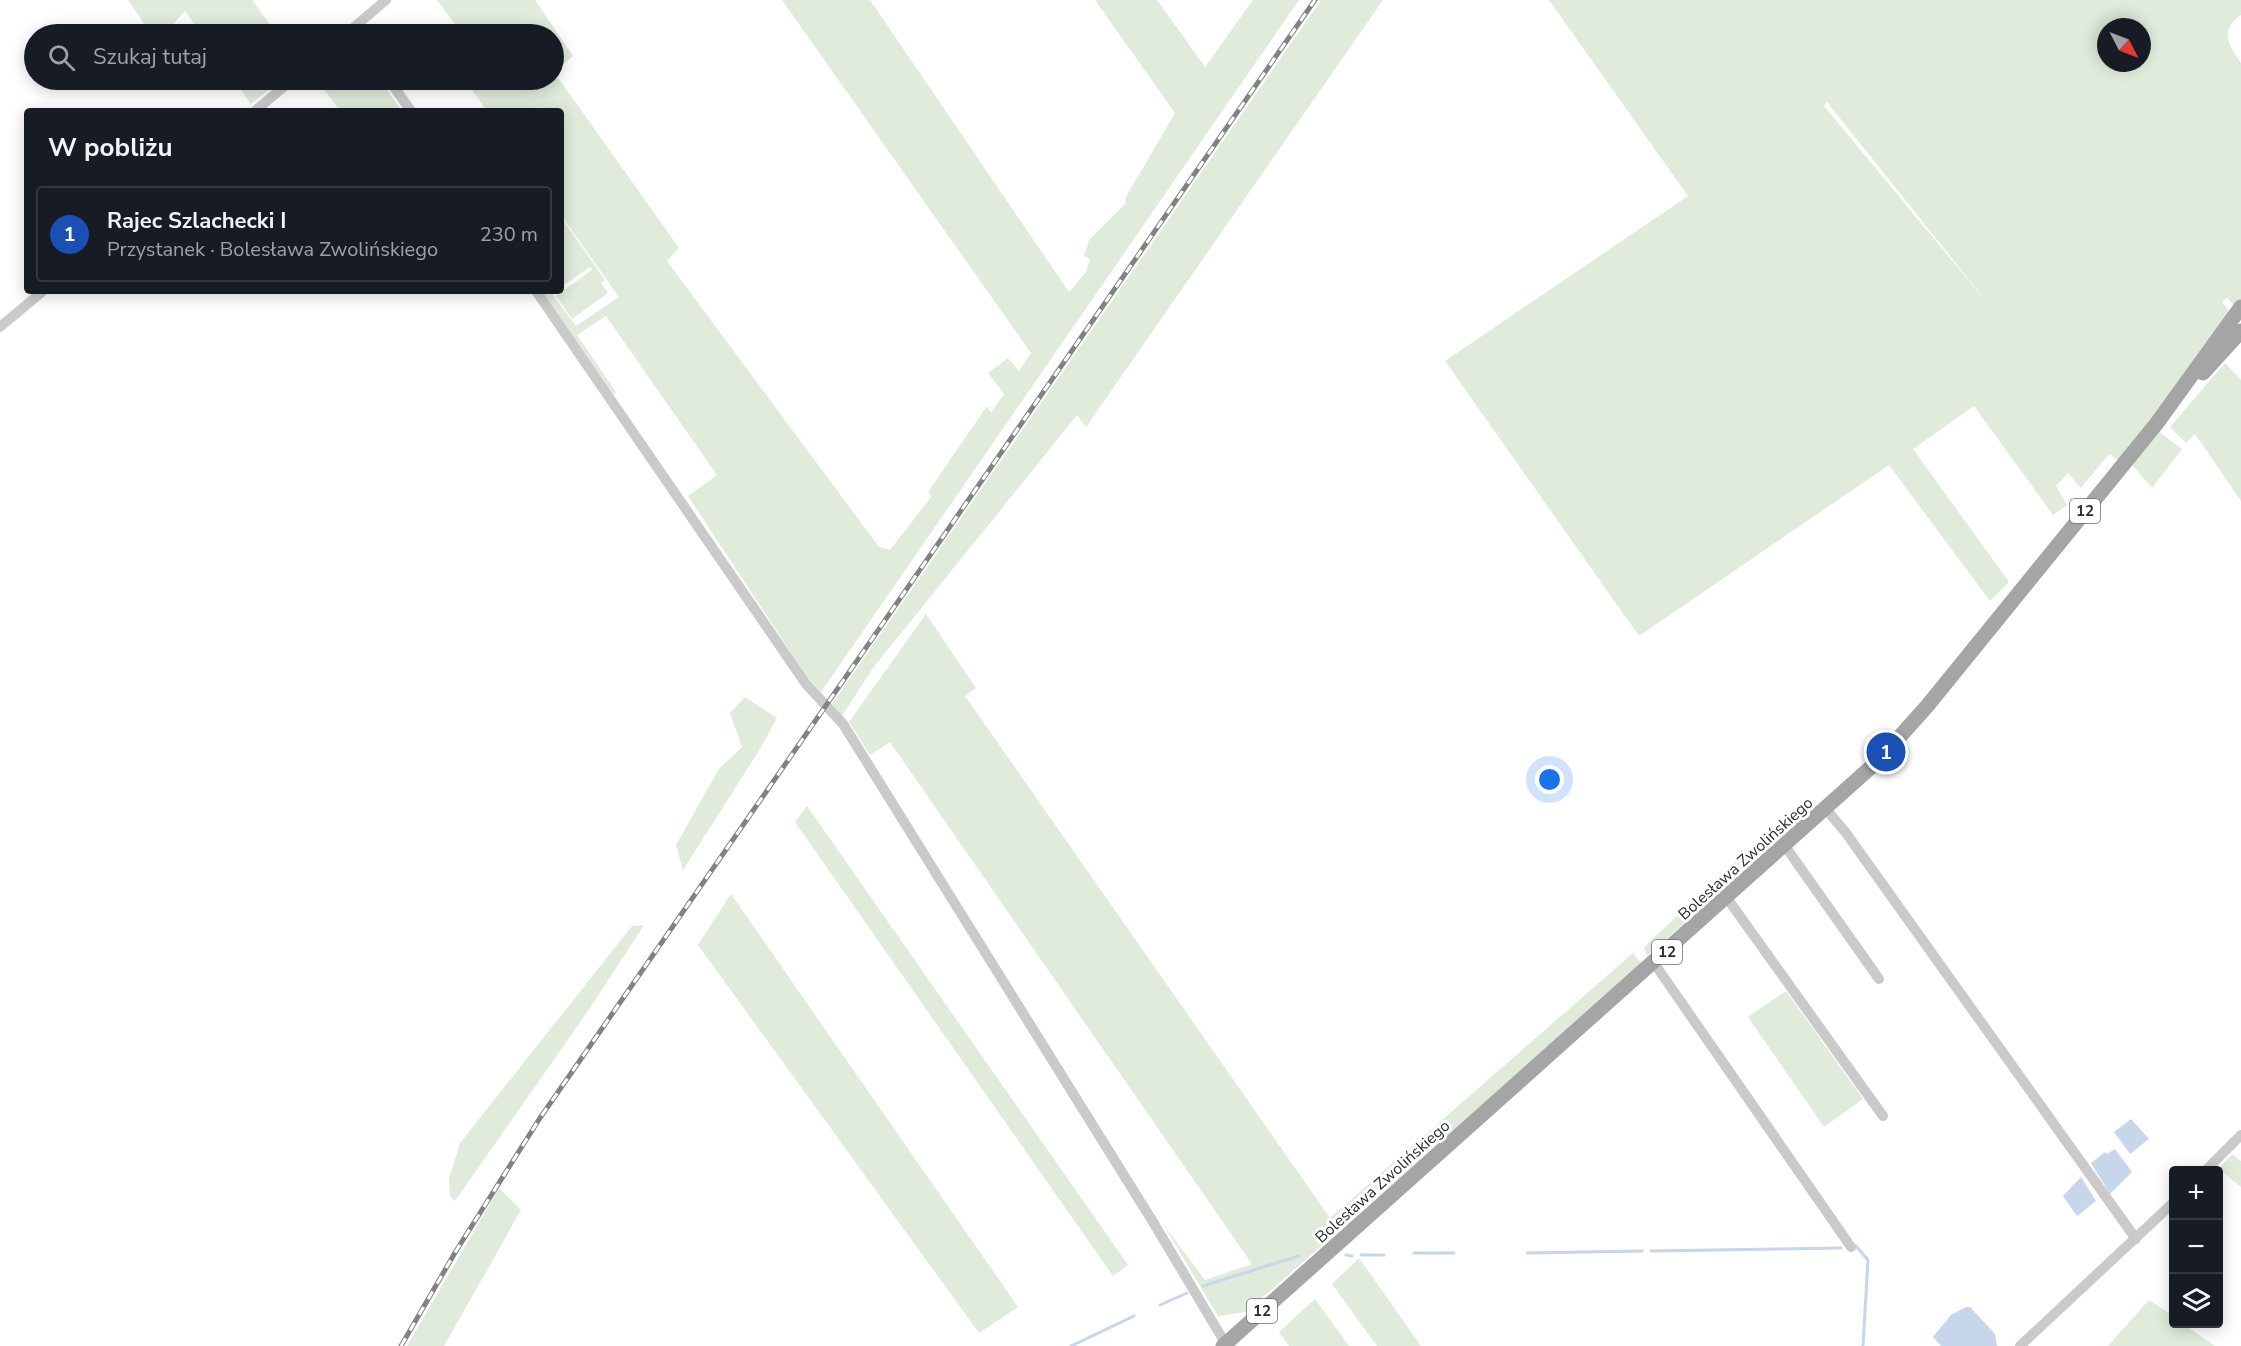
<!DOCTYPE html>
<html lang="pl">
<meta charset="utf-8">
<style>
:root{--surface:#171b24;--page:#20242c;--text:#f1f3f6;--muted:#9ea1a6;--line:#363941;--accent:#b45309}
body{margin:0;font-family:"Nunito Sans",sans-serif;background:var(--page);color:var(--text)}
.controls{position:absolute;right:18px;bottom:18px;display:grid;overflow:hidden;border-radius:6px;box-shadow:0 3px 15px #0003}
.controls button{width:54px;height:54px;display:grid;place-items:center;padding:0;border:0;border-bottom:2px solid var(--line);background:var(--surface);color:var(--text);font:30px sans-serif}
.compass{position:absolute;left:2097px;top:18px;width:54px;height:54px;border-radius:50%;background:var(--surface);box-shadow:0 3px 15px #0003;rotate:132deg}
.you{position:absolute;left:1550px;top:780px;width:21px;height:21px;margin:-15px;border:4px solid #fff;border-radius:50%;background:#1a73e8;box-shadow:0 0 0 9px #1a73e833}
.badge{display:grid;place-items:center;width:39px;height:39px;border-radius:50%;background:var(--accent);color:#fff;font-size:20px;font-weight:700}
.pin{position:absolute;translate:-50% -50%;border:3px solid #fff;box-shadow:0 2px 6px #0006}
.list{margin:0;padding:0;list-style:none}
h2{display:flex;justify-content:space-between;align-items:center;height:78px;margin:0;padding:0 24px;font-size:26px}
h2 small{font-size:20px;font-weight:400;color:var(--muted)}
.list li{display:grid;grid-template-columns:39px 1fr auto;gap:18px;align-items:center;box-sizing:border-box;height:96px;margin:0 12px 12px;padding:0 12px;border:2px solid var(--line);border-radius:6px}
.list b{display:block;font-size:22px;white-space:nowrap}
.list p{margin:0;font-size:20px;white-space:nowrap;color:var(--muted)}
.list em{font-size:20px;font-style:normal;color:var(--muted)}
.icon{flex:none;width:33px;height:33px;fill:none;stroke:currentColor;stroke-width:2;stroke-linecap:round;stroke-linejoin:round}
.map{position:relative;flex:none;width:2241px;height:1346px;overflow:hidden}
.search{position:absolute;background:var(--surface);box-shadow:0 3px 15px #0003;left:24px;top:24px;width:540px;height:66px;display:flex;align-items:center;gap:15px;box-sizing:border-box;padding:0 21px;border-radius:33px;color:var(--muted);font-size:22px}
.panel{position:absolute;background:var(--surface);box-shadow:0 3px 15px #0003;left:24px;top:108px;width:540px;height:186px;border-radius:6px}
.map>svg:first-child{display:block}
</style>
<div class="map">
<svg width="2241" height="1346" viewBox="0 0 2241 1346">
<rect width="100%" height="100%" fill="#fff"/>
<g fill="#e0ebdb" fill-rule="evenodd">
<path d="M 128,0 L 252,0 L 277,34 L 201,34 L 185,11 L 164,34 L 151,34 Z"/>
<path d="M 437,0 L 535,0 L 573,56 L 554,72 L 679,248 L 667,261 L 876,543 L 879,547 L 890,550 L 932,496 L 928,492 L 987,406 L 991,413 L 1004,394 L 988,373 L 1008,358 L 1019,371 L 1031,353 L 782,0 L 870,0 L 1069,292 L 1086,272 L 1090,259 L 1084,256 L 1089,240 L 1125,204 L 1126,197 L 1175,113 L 1095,0 L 1157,0 L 1205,67 L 1253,0 L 1299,0 L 821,692 L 807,677 L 688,496 L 717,475 L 606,316 L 577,335 L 616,392 L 613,394 L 541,291 L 550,291 L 576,326 L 619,297 L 561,215 L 561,111 L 487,111 L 465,80 L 554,80 L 554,34 L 462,34 Z"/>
<path d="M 1321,0 L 1383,0 L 1086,427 L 1077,415 L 873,668 L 842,716 L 832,704 Z"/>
<path d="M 1549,0 L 2241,0 L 2241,15 C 2219,31 2228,44 2241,63 L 2241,300 L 2235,306 L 2227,298 L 2222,302 L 2231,314 L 2119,461 L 2109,454 L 2081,488 L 2068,473 L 2056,486 L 2067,505 L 2053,515 L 1974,406 L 1913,449 L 2009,582 L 1990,601 L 1889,465 L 1639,636 L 1445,361 L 1688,196 ZM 2106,27 L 2142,27 L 2142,63 L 2106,63 ZM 1827,102 L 1994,311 L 1824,106 Z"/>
<path d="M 234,80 L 280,80 L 251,104 Z"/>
<path d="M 317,80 L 380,80 L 402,111 L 340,111 Z"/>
<path d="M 561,217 L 605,280 L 601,283 L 608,293 L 572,319 L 556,296 L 592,270 L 590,267 L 561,287 Z"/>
<path d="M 2225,363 L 2241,380 L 2241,501 L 2195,434 L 2186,443 L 2170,427 Z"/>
<path d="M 2158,431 L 2182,449 L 2152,488 L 2131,464 Z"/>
<path d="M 926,614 L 976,688 L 965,696 L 1330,1218 L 1633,953 L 1640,962 L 1639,968 L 1246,1312 L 1218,1316 L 1163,1224 L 1205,1280 L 1252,1264 L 890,742 L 870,755 L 849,722 Z"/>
<path d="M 745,697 L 777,718 L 760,749 L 683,870 L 676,845 L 719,769 L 742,747 L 730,713 Z"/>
<path d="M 807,806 L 1128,1265 L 1113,1276 L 795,822 Z"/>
<path d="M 1769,830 L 1773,833 L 1766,845 L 1744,866 L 1746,868 L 1647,956 L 1644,947 Z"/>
<path d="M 731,894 L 1018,1307 L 979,1333 L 698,945 Z"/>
<path d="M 644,925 L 590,1008 L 455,1201 L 450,1196 L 449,1179 L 460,1143 L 632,926 Z"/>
<path d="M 1786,991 L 1863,1099 L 1824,1127 L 1748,1017 Z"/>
<path d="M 2232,1154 L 2241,1161 L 2241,1187 L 2220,1170 L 2220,1167 Z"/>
<path d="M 499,1188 L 521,1210 L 444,1346 L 407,1346 Z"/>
<path d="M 1359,1258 L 1421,1346 L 1377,1346 L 1332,1284 Z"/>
<path d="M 1315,1299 L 1349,1346 L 1289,1346 L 1279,1332 Z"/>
<path d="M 2149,1300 L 2173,1316 L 2174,1324 L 2184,1324 L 2215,1346 L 2108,1346 Z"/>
</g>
<g fill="#c7d6eb">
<path d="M 2131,1119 L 2149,1139 L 2130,1154 L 2114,1132 Z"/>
<path d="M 2115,1149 L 2132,1172 L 2110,1194 L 2091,1163 L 2105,1152 L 2107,1154 Z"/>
<path d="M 2081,1177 L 2096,1201 L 2077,1216 L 2063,1196 Z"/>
<path d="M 1966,1307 L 1970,1307 L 1995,1334 L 1997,1346 L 1941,1346 L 1933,1337 L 1951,1315 Z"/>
</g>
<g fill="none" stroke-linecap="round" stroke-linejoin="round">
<g stroke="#c7d6eb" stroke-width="3">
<path d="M 1856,1246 L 1868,1260 L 1863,1346"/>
<path d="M 1651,1251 L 1841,1248"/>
<path d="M 1414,1253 L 1454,1253"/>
<path d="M 1527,1253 L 1642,1251"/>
<path d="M 1346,1255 L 1352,1256"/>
<path d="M 1361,1255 L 1384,1255"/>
<path d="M 1203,1286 L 1299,1256"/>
<path d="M 1160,1305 L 1187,1293"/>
<path d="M 1071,1346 L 1134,1316"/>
</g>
<g stroke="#cacaca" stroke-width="10">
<path d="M 346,34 L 386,0"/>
<path d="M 389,80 L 411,111"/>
<path d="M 255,111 L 292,80"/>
<path d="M 536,291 L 806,684 L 843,724 L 1153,1222 L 1227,1346"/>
<path d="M 0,327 L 43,291"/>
<path d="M 1826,809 L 1846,833 L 2136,1239"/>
<path d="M 1785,846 L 1879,979"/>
<path d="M 1727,898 L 1883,1116"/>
<path d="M 1654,963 L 1851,1247"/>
<path d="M 2206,1170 L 2241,1135"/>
<path d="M 2020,1346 L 2174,1202"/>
</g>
<g stroke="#a5a5a5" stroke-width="15">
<path d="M 2203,373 L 2241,331"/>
<path d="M 1223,1346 L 1879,760 L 1928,705 L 2157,423 L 2241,307"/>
</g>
<defs>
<path id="rail" d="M 401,1346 L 456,1251 L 540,1118 L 1315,0"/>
</defs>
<use href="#rail" stroke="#828282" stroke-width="5"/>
<use href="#rail" stroke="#fff" stroke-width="3" stroke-dasharray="9" stroke-linecap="butt"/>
</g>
<g text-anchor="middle" stroke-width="6" stroke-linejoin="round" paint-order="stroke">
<g fill="#fff" stroke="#6c6c6c" stroke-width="1.5">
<rect x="2070" y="499" width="30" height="24" rx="4.5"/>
<rect x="1652" y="940" width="30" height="24" rx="4.5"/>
<rect x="1247" y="1299" width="30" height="24" rx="4.5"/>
</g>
<g font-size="15" font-weight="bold" fill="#2d2d2d">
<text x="2085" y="516">12</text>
<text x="1667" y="957">12</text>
<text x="1262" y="1316">12</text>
</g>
<g font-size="16" fill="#2d2d2d" stroke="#fff">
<text transform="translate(1745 858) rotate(-42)" y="6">Bolesława Zwolińskiego</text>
<text transform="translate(1382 1181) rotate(-42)" y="6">Bolesława Zwolińskiego</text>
</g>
</g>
</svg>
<div class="controls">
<button>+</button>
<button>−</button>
<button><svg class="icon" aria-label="layers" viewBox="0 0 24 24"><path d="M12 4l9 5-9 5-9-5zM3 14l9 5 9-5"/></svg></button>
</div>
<svg class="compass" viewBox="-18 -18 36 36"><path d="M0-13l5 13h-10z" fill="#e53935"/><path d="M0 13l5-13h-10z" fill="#9ea1a6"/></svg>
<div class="you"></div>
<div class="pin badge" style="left:1886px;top:752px;background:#1a4fb4">1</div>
<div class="search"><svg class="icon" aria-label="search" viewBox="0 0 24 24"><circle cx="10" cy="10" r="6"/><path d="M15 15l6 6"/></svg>Szukaj tutaj</div>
<section class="panel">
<h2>W pobliżu<small></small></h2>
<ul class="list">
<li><span class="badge" style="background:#1a4fb4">1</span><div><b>Rajec Szlachecki I</b><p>Przystanek · Bolesława Zwolińskiego</p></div><em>230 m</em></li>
</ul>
</section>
</div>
